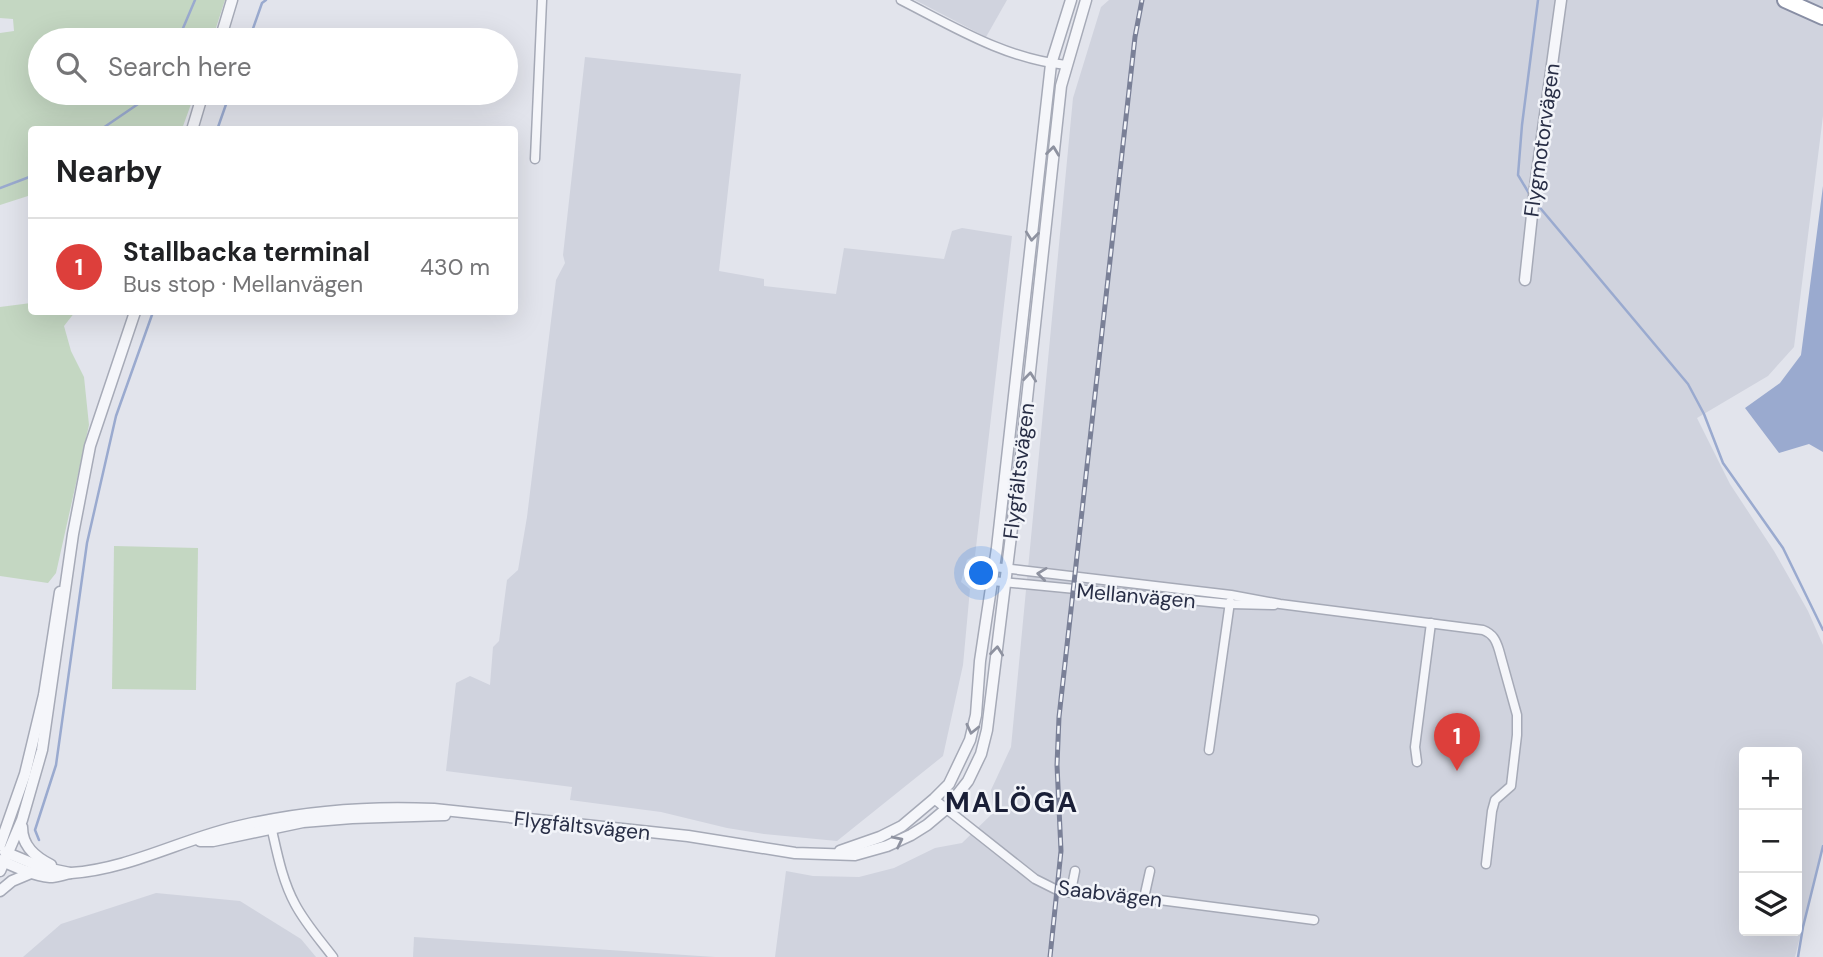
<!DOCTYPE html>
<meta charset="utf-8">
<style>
:root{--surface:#fff;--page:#f2f2f2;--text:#202124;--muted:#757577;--line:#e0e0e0;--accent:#dd3f3b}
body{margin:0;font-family:"DM Sans",sans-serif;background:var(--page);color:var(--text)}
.controls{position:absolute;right:21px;bottom:21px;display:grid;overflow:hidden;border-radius:7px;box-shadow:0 7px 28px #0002}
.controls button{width:63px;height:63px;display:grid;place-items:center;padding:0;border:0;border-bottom:2px solid var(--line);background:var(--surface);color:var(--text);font:35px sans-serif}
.you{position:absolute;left:982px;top:574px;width:24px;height:24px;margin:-18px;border:5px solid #fff;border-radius:50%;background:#1a73e8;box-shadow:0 0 0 10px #1a73e833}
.badge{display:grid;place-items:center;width:46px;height:46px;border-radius:50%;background:var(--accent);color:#fff;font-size:23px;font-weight:700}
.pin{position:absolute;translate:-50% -58px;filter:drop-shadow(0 2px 4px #0008)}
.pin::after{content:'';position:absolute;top:37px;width:24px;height:21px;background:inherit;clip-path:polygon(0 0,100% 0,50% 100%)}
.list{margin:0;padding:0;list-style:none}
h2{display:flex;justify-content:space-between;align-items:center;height:91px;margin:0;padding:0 28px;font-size:30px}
h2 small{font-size:23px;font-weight:400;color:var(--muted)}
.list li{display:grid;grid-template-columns:46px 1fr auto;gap:21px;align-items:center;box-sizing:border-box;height:98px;padding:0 28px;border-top:2px solid var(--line)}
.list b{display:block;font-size:26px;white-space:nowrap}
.list p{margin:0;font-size:23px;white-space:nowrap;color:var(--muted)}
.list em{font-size:23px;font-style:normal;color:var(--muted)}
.icon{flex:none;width:38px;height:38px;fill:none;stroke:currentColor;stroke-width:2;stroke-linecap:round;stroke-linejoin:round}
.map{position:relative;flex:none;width:1823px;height:957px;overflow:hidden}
.search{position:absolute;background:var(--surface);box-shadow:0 7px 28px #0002;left:28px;top:28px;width:490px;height:77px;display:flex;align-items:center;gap:18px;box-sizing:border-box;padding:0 24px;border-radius:38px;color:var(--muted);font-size:26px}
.panel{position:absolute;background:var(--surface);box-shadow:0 7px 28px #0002;left:28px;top:126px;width:490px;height:189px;border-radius:7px}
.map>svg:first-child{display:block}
</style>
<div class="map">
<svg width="1823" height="957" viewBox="0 0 1823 957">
<rect width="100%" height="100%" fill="#e2e4ec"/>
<g fill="#d0d3de" fill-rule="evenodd">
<path d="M 915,0 L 1007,0 L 986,37 Z"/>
<path d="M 1109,0 L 1823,0 L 1823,116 L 1794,347 L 1768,376 L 1697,418 L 1730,484 L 1774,551 L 1808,611 L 1823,645 L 1823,843 L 1795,957 L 775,957 L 786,871 L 813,876 L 859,877 L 894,868 L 935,848 L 962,843 L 994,812 L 991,790 L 1011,747 L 1073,98 L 1101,7 ZM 1744,752 L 1797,752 L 1797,931 L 1744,931 Z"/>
<path d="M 585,57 L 741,74 L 719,271 L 764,279 L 764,286 L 836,294 L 844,248 L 944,259 L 952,231 L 962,228 L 1012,236 L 975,556 L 967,560 L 961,582 L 970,589 L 963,665 L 943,756 L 837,841 L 764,834 L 727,828 L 661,812 L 570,800 L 572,787 L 446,771 L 456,683 L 470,676 L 490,685 L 493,647 L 499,641 L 507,580 L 518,570 L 527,517 L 556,280 L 565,263 L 563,255 Z"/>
<path d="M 156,893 L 240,901 L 301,939 L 316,957 L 23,957 L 61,924 Z"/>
<path d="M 414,937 L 715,957 L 413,957 Z"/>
</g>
<g fill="#c4d7c2">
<path d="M 0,0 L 225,0 L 212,40 L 40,40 L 40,93 L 195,93 L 182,129 L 32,130 L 31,195 L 0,205 L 0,33 L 14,31 L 13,19 L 0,18 Z"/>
<path d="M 31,303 L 32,312 L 75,312 L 64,326 L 71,351 L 84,377 L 89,425 L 56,573 L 48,583 L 0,576 L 0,307 Z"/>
<path d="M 114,546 L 198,548 L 196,690 L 112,689 Z"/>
</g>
<path fill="#9aaacf" d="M 1823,186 L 1823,452 L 1809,444 L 1779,453 L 1745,408 L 1780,383 L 1801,355 Z"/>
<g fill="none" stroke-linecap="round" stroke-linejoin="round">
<g stroke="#9aaacf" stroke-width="2.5">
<path d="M 178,40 L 195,0"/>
<path d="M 249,40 L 262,3 L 266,0"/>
<path d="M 100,130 L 141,102 L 150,93"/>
<path d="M 217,130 L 230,93"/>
<path d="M 0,188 L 32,176"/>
<path d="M 1530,195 L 1518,175 L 1522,125 L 1538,0"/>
<path d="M 1536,203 L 1688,384 L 1704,414 L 1723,463 L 1783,548 L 1823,630"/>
<path d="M 39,840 L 35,830 L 56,765 L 87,543 L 116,416 L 153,312"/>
<path d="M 1798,957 L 1803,927 L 1823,846"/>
</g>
<defs>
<g id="minor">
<path d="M 901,0 C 954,27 1006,59 1066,65"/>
<path d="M 535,159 L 542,0"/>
<path d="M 994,567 L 1231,595 L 1280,604 L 1483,630 C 1493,634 1496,640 1499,650 L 1517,715 L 1517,735 L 1511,786 L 1495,800 L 1492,811 L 1486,864"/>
<path d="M 992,581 L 1230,604 L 1274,605"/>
<path d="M 1209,750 L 1230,602"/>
<path d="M 1417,762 L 1415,747 L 1431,623"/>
<path d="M 934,799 L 1035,879 L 1061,892 L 1144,898 L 1314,920"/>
<path d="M 271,826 C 277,852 282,880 295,904 C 305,923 320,940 333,957"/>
<path d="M 1071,891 L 1075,871"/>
<path d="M 1144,898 L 1150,871"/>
</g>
<g id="tertiary">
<path d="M 220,40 L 232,0"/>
<path d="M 192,130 L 203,93"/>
<path d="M 1525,280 L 1535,187 L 1561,0"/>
<path d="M 22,827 C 22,846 35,857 51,865"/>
<path d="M 200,841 L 213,841 L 303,822 L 352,818 L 445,815"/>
<path d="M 0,845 L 25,774 L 44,695 L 60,592"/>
<path d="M 840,851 L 880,837 L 902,826 L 934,799 L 949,784 L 970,740 L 976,715 L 980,661 L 997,548 L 1051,64 L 1071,0"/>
<path d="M 5,852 L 41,867 L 70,873"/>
<path d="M 0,860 C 16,867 32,875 50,877 C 57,877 64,874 71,873 C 131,869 186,837 244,825 C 306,811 371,806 434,809 L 688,836 L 795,853 L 855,855 L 887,846 L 911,835 L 927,825 L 946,809 L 968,781 L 981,754 L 987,730 L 1020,463 L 1061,86 L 1086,0"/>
<path d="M 0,871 L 22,820 L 42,750 L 73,534 L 90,446 L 135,312"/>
<path d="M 0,891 L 12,881 L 31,873"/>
</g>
<path id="trunk" d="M 1785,0 L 1823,17"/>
</defs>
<use href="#minor" stroke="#a6aab7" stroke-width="11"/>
<use href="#tertiary" stroke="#a6aab7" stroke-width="13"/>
<use href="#trunk" stroke="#888ea4" stroke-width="18"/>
<use href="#minor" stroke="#f5f6fa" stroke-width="8"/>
<use href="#tertiary" stroke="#f5f6fa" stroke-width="10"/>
<use href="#trunk" stroke="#fff" stroke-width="14"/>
<defs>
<path id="rail" d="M 1050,957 L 1061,851 L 1057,765 L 1059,717 L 1135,37 L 1142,0"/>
</defs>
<use href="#rail" stroke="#7a8097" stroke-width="5"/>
<use href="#rail" stroke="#f2f4f9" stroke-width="2.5" stroke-dasharray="8" stroke-linecap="butt"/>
</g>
<defs><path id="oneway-chevron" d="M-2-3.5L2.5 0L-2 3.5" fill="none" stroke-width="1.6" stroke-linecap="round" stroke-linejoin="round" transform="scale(1.75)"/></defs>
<g stroke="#8e92a0">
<use href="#oneway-chevron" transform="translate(1053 151) rotate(-83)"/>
<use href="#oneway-chevron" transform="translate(1032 236) rotate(96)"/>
<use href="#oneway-chevron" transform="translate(1030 377) rotate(-84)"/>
<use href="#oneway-chevron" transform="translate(1042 574) rotate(-173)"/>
<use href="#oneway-chevron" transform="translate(997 651) rotate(-84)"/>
<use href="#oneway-chevron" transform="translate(972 729) rotate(103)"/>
<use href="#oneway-chevron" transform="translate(898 841) rotate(-26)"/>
</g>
<g text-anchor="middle" stroke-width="5" stroke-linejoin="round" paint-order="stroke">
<g font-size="21" fill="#282e46" stroke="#f2f4f9">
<text transform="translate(1542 140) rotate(-82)" y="7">Flygmotorvägen</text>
<text transform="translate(1019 471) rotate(-83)" y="7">Flygfältsvägen</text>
<text transform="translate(1136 596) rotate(5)" y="7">Mellanvägen</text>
<text transform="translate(582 826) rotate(6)" y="7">Flygfältsvägen</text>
<text transform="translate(1110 894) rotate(7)" y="7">Saabvägen</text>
</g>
<g font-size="28" font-weight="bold" letter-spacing="2" fill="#1a1f37" stroke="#f2f4f9">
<text x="1012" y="812">MALÖGA</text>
</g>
</g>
</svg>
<div class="controls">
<button>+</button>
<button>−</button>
<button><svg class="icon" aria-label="layers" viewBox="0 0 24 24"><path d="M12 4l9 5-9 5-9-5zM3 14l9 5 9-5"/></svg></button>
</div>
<div class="you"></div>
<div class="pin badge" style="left:1457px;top:771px">1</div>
<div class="search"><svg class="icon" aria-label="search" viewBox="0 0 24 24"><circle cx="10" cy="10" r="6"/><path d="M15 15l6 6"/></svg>Search here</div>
<section class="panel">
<h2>Nearby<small></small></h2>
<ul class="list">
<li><span class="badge">1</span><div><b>Stallbacka terminal</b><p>Bus stop · Mellanvägen</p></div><em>430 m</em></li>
</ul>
</section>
</div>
